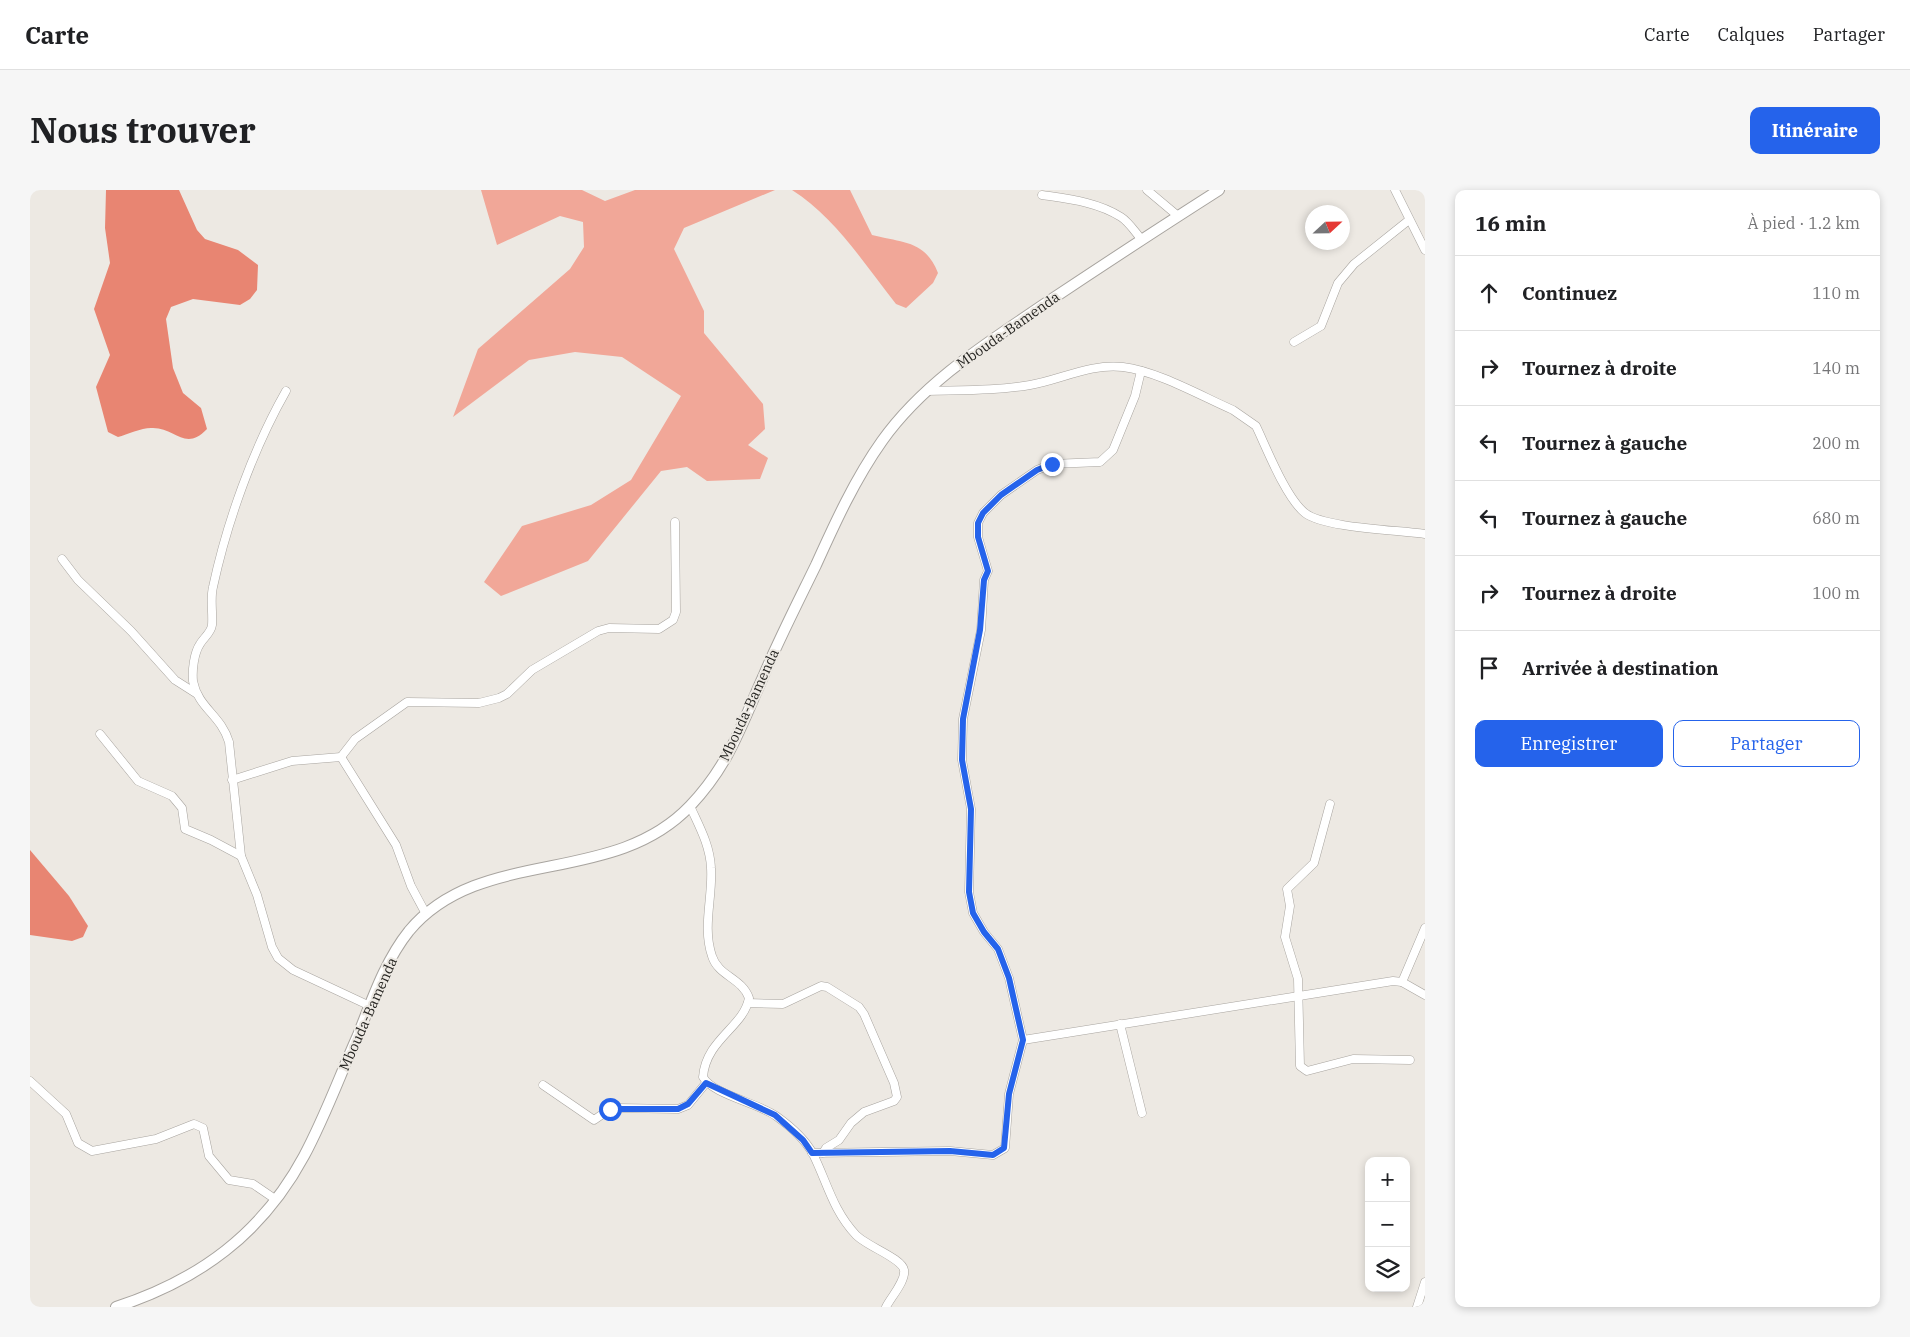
<!DOCTYPE html>
<html lang="fr">
<meta charset="utf-8">
<style>
:root{--surface:#fff;--page:#f6f6f6;--text:#202124;--muted:#757577;--line:#e0e0e0;--accent:#2563eb}
body{margin:0;font-family:"IBM Plex Serif",serif;background:var(--page);color:var(--text)}
.controls{position:absolute;right:15px;bottom:15px;display:grid;overflow:hidden;border-radius:10px;box-shadow:0 2px 8px #0003}
.controls button{width:45px;height:45px;display:grid;place-items:center;padding:0;border:0;border-bottom:1px solid var(--line);background:var(--surface);color:var(--text);font:25px sans-serif}
.compass{position:absolute;left:1275px;top:15px;width:45px;height:45px;border-radius:50%;background:var(--surface);box-shadow:0 2px 8px #0003;rotate:68deg}
.stop{position:absolute;width:15px;height:15px;margin:-11px;border:4px solid #2563eb;border-radius:50%;background:#fff}
.stop.end{background:#2563eb;border-color:#fff;box-shadow:0 1px 5px #0008}
.list{margin:0;padding:0;list-style:none}
h2{display:flex;justify-content:space-between;align-items:center;height:65px;margin:0;padding:0 20px;font-size:21px}
h2 small{font-size:16px;font-weight:400;color:var(--muted)}
.list li{display:grid;grid-template-columns:32px 1fr auto;gap:15px;align-items:center;box-sizing:border-box;height:75px;padding:0 20px;border-top:1px solid var(--line)}
.list b{display:block;font-size:19px;white-space:nowrap}
.list em{font-size:16px;font-style:normal;color:var(--muted)}
.actions{display:flex;gap:10px;padding:15px 20px}
.actions a{flex:1;padding:11px 0;border:1px solid var(--accent);border-radius:10px;text-align:center;font-size:18px;color:var(--accent)}
.actions .main{background:var(--accent);color:#fff}
.icon{flex:none;width:28px;height:28px;fill:none;stroke:currentColor;stroke-width:2;stroke-linecap:round;stroke-linejoin:round}
.map{position:relative;flex:none;width:1395px;height:1117px;overflow:hidden;border-radius:10px}
header{display:flex;align-items:center;gap:30px;box-sizing:border-box;height:70px;padding:0 25px;background:var(--surface);border-bottom:1px solid var(--line)}
header strong{font-size:24px}
nav{display:flex;gap:28px;margin-inline-start:auto;font-size:18px}
.intro{display:flex;align-items:center;justify-content:space-between;box-sizing:border-box;height:120px;padding:0 30px}
h1{margin:0;font-size:35px}
.button{padding:12px 22px;border-radius:10px;background:var(--accent);color:#fff;font-size:18px;font-weight:700}
main{display:flex;gap:30px;padding:0 30px}
aside{flex:1;background:var(--surface);border-radius:10px;box-shadow:0 2px 8px #0003}
.map>svg:first-child{display:block}
</style>
<header>
<strong>Carte</strong>
<nav><a>Carte</a><a>Calques</a><a>Partager</a></nav>
</header>
<div class="intro"><h1>Nous trouver</h1><a class="button">Itinéraire</a></div>
<main>
<div class="map">
<svg width="1395" height="1117" viewBox="0 0 1395 1117">
<rect width="100%" height="100%" fill="#ede9e3"/>
<g fill="#f1a798">
<path d="M 451,0 L 552,0 L 575,11 L 605,0 L 745,0 L 654,38 L 644,59 L 674,121 L 674,143 L 733,214 L 735,239 L 718,255 L 738,268 L 730,289 L 677,291 L 657,277 L 631,281 L 558,371 L 471,406 L 454,392 L 492,336 L 561,315 L 601,290 L 651,206 L 592,167 L 545,162 L 499,170 L 423,227 L 448,159 L 540,79 L 554,57 L 553,32 L 530,26 L 467,55 Z"/>
<path d="M 762,0 L 820,0 L 842,45 C 873,53 895,50 908,83 L 903,93 L 876,118 L 866,114 C 835,75 805,27 762,0 Z"/>
</g>
<g fill="#e88572">
<path d="M 76,0 L 149,0 L 167,40 L 175,49 L 208,60 L 228,75 L 227,100 L 220,109 L 210,115 L 163,109 L 141,117 L 136,129 L 143,178 L 153,203 L 171,218 L 177,239 C 155,262 146,238 123,238 C 113,237 98,244 88,247 L 78,242 L 66,197 L 80,165 L 64,119 L 80,73 L 75,38 Z"/>
<path d="M 0,660 L 39,706 L 58,736 L 53,747 L 42,751 L 0,745 Z"/>
</g>
<g fill="none" stroke-linecap="round" stroke-linejoin="round">
<defs>
<g id="minor">
<path d="M 1117,0 L 1148,26"/>
<path d="M 1365,0 L 1395,60"/>
<path d="M 1012,5 C 1039,9 1068,12 1091,27 C 1099,32 1105,42 1112,50"/>
<path d="M 1264,152 L 1291,136 L 1308,93 L 1324,74 L 1379,30"/>
<path d="M 256,201 C 223,259 197,332 183,397 C 180,409 183,422 182,435 C 181,443 174,447 170,454 C 164,463 162,480 163,491 C 168,518 191,525 199,552 L 211,666 L 227,705 L 242,757 L 248,768 L 263,780 L 340,816"/>
<path d="M 897,201 C 931,200 966,201 1000,195 C 1030,190 1061,173 1093,177 C 1127,181 1171,206 1203,220 L 1226,236 C 1237,259 1256,308 1275,323 C 1294,338 1368,340 1395,344"/>
<path d="M 32,369 L 48,390 L 101,441 L 145,490 L 167,504"/>
<path d="M 70,544 L 108,591 L 142,606 L 152,618 L 155,639 L 181,650 L 211,666"/>
<path d="M 311,567 L 325,549 L 377,512 L 449,513 L 469,508 L 477,504 L 502,480 L 568,441 L 579,438 L 629,439 L 643,430 L 646,422 L 645,332"/>
<path d="M 202,590 L 262,571 L 311,567 L 366,655 L 381,696 L 396,724"/>
<path d="M 1300,614 L 1284,673 L 1257,699 L 1260,716 L 1255,747 L 1268,789 L 1270,876 L 1277,881 L 1323,869 L 1380,870"/>
<path d="M 660,616 C 669,636 680,655 681,678 C 683,707 672,737 682,766 C 688,786 712,788 719,808 C 714,837 676,849 673,887 C 682,904 728,913 746,926 C 760,936 775,949 783,964 C 797,992 803,1021 826,1045 C 836,1056 872,1068 874,1080 C 876,1091 861,1107 856,1117"/>
<path d="M 1372,792 L 1395,738"/>
<path d="M 718,813 L 753,814 L 791,796 L 797,797 L 829,817 L 834,824 L 864,893 L 867,907 L 864,911 L 834,922 L 821,933 L 809,950 L 796,958 L 793,963"/>
<path d="M 1090,834 L 1112,923"/>
<path d="M 993,850 L 1363,791 L 1372,792 L 1395,805"/>
<path d="M 0,891 L 36,924 L 48,953 L 62,961 L 126,949 L 164,934 L 173,938 L 179,966 L 199,990 L 223,994 L 245,1009"/>
<path d="M 513,895 L 564,930 L 580,919 L 587,918 L 648,919 L 658,915 L 676,893"/>
<path d="M 782,963 L 920,961 L 963,965 L 975,958 L 979,904 L 993,850 L 979,788 L 968,759 L 954,742 L 943,723 L 939,702 L 941,619 L 932,570 L 933,529 L 951,440 L 954,390 L 958,381 L 948,347 L 948,333 L 953,323 L 971,305 L 1007,280 L 1022,274 L 1070,272 L 1083,260 L 1105,206 L 1111,181"/>
<path d="M 1387,1117 L 1395,1092"/>
</g>
<path id="highway" d="M 86,1117 C 169,1090 232,1044 274,966 C 295,927 310,885 328,845 C 342,810 355,771 379,741 C 451,655 582,698 660,616 C 699,575 711,536 733,487 C 749,449 768,412 786,375 C 805,333 825,289 852,251 C 894,192 957,153 1016,113 C 1073,75 1131,37 1189,0"/>
</defs>
<use href="#minor" stroke="#a8a49f" stroke-width="9"/>
<use href="#highway" stroke="#a8a49f" stroke-width="12"/>
<use href="#minor" stroke="#fff" stroke-width="8"/>
<use href="#highway" stroke="#fff" stroke-width="10"/>
</g>
<g fill="none" stroke-linecap="round" stroke-linejoin="round">
<path stroke="#2563eb" stroke-width="6" d="M 580,919 L 648,919 L 658,914 L 676,893 L 745,925 L 773,950 L 782,963 L 920,961 L 963,965 L 974,958 L 979,904 L 993,850 L 979,788 L 968,759 L 954,742 L 943,723 L 939,702 L 941,619 L 932,570 L 933,529 L 950,440 L 954,390 L 958,381 L 948,347 L 948,333 L 953,323 L 971,305 L 1007,280 L 1022,274"/>
</g>
<g text-anchor="middle" stroke-width="4" stroke-linejoin="round" paint-order="stroke">
<g font-size="14" fill="#252421" stroke="#ede9e3">
<text transform="translate(978 140) rotate(-35)" y="5">Mbouda-Bamenda</text>
<text transform="translate(719 515) rotate(-65)" y="5">Mbouda-Bamenda</text>
<text transform="translate(338 824) rotate(-66)" y="5">Mbouda-Bamenda</text>
</g>
</g>
</svg>
<div class="controls">
<button>+</button>
<button>−</button>
<button><svg class="icon" aria-label="layers" viewBox="0 0 24 24"><path d="M12 4l9 5-9 5-9-5zM3 14l9 5 9-5"/></svg></button>
</div>
<svg class="compass" viewBox="-18 -18 36 36"><path d="M0-13l5 13h-10z" fill="#e53935"/><path d="M0 13l5-13h-10z" fill="#757577"/></svg>
<div class="stop" style="left:580px;top:919px"></div>
<div class="stop end" style="left:1022px;top:274px"></div>
</div>
<aside>
<h2>16 min<small>À pied · 1.2 km</small></h2>
<ul class="list">
<li><svg class="icon" aria-label="ahead" viewBox="0 0 24 24"><path d="M12 20V5M6 11l6-6 6 6"/></svg><div><b>Continuez</b></div><em>110 m</em></li>
<li><svg class="icon" aria-label="right" viewBox="0 0 24 24"><path d="M7 20v-9h11M14 6l5 5-5 5"/></svg><div><b>Tournez à droite</b></div><em>140 m</em></li>
<li><svg class="icon" aria-label="left" viewBox="0 0 24 24"><path d="M17 20v-9H6M10 6l-5 5 5 5"/></svg><div><b>Tournez à gauche</b></div><em>200 m</em></li>
<li><svg class="icon" aria-label="left" viewBox="0 0 24 24"><path d="M17 20v-9H6M10 6l-5 5 5 5"/></svg><div><b>Tournez à gauche</b></div><em>680 m</em></li>
<li><svg class="icon" aria-label="right" viewBox="0 0 24 24"><path d="M7 20v-9h11M14 6l5 5-5 5"/></svg><div><b>Tournez à droite</b></div><em>100 m</em></li>
<li><svg class="icon" aria-label="arrive" viewBox="0 0 24 24"><path d="M6 21V4h12l-3 4 3 4H6"/></svg><div><b>Arrivée à destination</b></div></li>
</ul>
<div class="actions"><a class="main">Enregistrer</a><a>Partager</a></div>
</aside>
</main>
